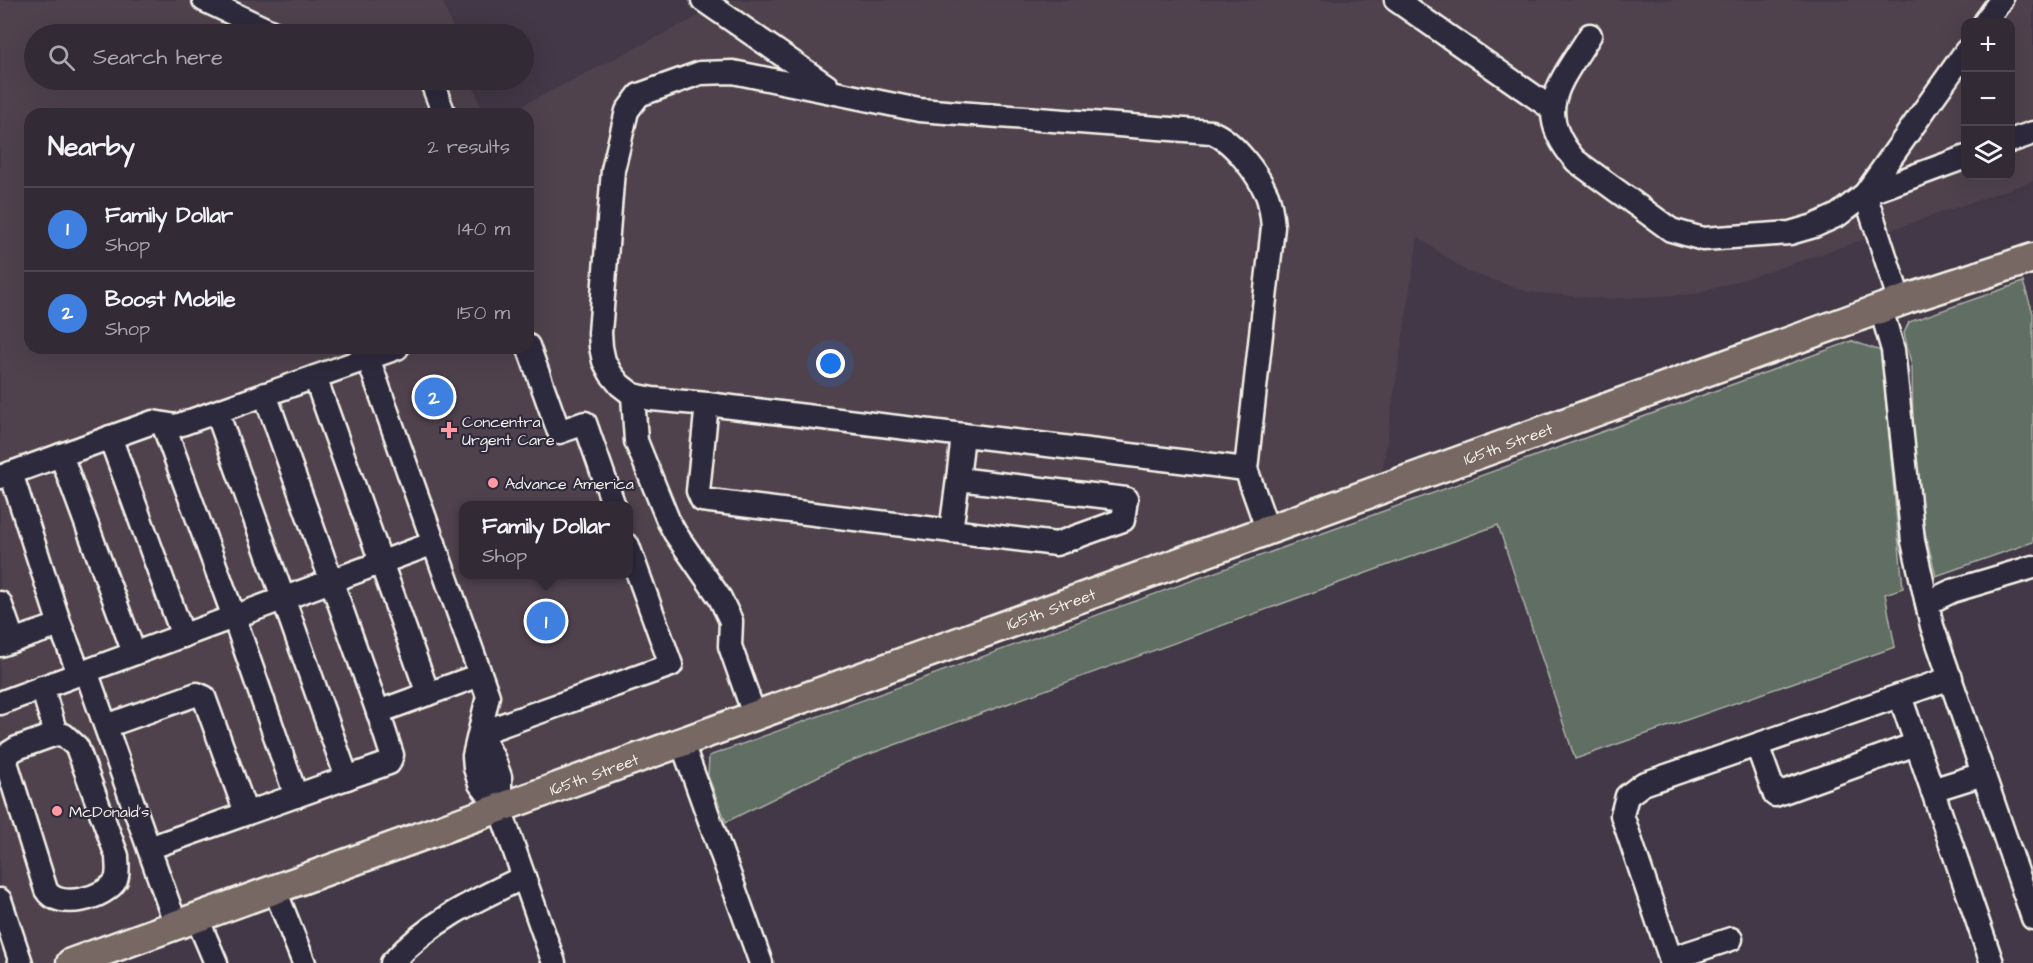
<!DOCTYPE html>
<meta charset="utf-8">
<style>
:root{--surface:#322a35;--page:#3a323d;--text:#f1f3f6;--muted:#a8a7ad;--line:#4d4650;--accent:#bca0f2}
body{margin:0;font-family:"Architects Daughter",sans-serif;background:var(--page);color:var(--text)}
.controls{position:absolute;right:18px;top:18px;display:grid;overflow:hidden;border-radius:12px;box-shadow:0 6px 24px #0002}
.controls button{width:54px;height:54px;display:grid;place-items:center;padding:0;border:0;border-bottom:2px solid var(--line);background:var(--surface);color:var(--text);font:30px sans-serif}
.you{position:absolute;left:831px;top:364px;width:21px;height:21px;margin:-15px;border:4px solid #fff;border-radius:50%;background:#1a73e8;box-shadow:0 0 0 9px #1a73e833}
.badge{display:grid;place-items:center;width:39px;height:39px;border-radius:50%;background:var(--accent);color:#fff;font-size:20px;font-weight:700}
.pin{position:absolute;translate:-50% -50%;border:3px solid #fff;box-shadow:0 2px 6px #0006}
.popup{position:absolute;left:459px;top:501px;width:174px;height:78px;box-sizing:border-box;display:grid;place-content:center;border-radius:12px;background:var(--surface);filter:drop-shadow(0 2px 4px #0005);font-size:20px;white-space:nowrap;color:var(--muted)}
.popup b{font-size:22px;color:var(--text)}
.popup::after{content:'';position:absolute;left:50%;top:100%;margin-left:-12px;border:12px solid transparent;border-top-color:var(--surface)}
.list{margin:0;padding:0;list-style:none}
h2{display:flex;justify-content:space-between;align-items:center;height:78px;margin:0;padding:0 24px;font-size:26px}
h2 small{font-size:20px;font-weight:400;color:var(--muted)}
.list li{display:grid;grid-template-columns:39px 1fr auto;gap:18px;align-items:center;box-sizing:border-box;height:84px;padding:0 24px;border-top:2px solid var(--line)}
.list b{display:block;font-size:22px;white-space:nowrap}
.list p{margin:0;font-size:20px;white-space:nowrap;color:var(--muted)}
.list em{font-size:20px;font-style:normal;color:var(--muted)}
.icon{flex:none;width:33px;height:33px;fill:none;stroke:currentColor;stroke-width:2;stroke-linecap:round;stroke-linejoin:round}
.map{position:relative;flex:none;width:2033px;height:963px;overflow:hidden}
.search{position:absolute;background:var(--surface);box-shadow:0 6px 24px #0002;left:24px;top:24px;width:510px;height:66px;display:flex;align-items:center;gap:15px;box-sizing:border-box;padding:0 21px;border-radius:33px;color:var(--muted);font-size:22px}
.panel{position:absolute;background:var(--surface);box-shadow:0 6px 24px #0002;left:24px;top:108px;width:510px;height:246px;border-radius:18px}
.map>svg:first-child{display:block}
</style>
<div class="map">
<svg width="2033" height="963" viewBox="0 0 2033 963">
<rect width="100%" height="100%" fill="#423847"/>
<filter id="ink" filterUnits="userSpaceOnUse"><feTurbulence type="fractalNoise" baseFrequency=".0167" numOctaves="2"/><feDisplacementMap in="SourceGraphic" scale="12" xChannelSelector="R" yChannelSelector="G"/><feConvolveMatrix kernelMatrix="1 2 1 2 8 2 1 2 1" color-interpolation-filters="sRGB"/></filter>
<g filter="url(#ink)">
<path fill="#50424e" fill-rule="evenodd" d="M 0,0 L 442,0 L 455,34 L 34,34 L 34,80 L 471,80 L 484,114 L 30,114 L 30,348 L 528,348 L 528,114 L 506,114 L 720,5 L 714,0 L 2033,0 L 2033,181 L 1786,266 L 1696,294 L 1605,299 L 1528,292 L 1466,271 L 1418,237 L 1381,479 L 704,732 L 54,963 L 26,963 L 0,884 ZM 1966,22 L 2010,22 L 2010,176 L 1966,176 ZM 464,506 L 628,506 L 628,574 L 464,574 Z"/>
<g fill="#606e64" stroke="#aab0a6" stroke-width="1.5">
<path d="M 2023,282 L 2033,313 L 2033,542 L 1936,576 L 1914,489 L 1912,367 L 1904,333 L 1909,322 Z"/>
<path d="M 1852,341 L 1881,351 L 1903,588 L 1885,594 L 1895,647 L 1575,759 L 1498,525 L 845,763 L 726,822 L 708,776 L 709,756 Z"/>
</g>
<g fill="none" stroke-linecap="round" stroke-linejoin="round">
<defs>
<g id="minor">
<path d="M 204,0 L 276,34"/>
<path d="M 703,0 L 827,86"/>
<path d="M 1396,0 L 1551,108"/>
<path d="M 1985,22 L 2001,0"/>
<path d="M 1590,35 C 1561,82 1531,111 1576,161 L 1671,230 L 1703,239 L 1790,233 L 1814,226 L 1838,215 L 1865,194 L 1966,51"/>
<path d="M 431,80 L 444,114"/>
<path d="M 2010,141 L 2033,133"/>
<path d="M 1900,302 L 1865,194 L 1966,157"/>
<path d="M 1881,309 L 1893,350 L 1913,541 L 1932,626 L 2033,918"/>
<path d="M 528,346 L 559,432 L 585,423 L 614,506"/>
<path d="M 368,358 L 488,696 L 474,756 L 475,768 L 480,784 L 500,809"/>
<path d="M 315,377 L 428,694"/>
<path d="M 265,394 L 378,712"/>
<path d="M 633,395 L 636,441 L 668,520 L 675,533 L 720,598 L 731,621 L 730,646 L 755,717"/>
<path d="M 707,404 L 698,491 L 702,500 L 1056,544 L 1123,520 L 1126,499 L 958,479 L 963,435"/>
<path d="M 217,412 L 347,778"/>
<path d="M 163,424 L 234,617 L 296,796"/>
<path d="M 110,437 L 183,636"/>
<path d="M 61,455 L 134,653"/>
<path d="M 1246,469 L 707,404 L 652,399 L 633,395 L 620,385 L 611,374 L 604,361 L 601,347 L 600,333 L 613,170 L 627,111 L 639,95 L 700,73 L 733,72 L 919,110 L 1211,132 C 1233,140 1258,174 1267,195 C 1271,205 1272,216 1273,227 L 1246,469 L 1268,531"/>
<path d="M 11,473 L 60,625"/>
<path d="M 0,477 L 153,422 L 176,426 L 397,348"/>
<path d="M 951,531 L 958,479"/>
<path d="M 0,603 L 13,640"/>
<path d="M 1927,603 L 1952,591 L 2033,567"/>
<path d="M 0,645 L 60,625 L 79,673"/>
<path d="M 86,671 L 176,925"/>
<path d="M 42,687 L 56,734"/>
<path d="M 1900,696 L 1992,963"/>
<path d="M 0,703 L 434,543"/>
<path d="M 106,726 L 197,694 L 204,697 L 246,813"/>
<path d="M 480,733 L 671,665 L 628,546"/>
<path d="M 480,733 L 494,760 L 500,777 L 500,809 L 554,963"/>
<path d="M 56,734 L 64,735 L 77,747 L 117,856 C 117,863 119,873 116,880 C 106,898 58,911 46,890 L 6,762 L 9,753 L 17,748 Z"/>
<path d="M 682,743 L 761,963"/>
<path d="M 1757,745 L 1775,795 L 1916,744"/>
<path d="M 1932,790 L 1983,774"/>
<path d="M 149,848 L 389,763 L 392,755 L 378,712 L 480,675"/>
<path d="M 275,890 L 304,963"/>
<path d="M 0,900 L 21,963"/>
<path d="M 197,918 L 216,963"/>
<path d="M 1670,959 L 1731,939"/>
<path d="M 392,963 C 430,921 473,901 524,877"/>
<path d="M 1672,963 L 1622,815 L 1627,796 L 1643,784 L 1951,678"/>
</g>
<g id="major">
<path id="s1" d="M 71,963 L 1907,299 L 2033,258"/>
</g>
</defs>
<use href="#minor" stroke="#f4f1e8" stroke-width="27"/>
<use href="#major" stroke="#f4f1e8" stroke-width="33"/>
<use href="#minor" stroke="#2f2a3d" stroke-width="22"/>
<use href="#major" stroke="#776864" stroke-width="28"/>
</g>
</g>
<g fill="#ff9aa2" stroke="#2f2a3d" stroke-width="2">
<path d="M446 421h6v6h6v6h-6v6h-6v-6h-6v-6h6z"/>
<circle cx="493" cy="483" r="6"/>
<circle cx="57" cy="811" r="6"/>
</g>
<g text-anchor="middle" stroke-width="4.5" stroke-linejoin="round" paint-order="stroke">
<g font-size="16" fill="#f4f1e8" stroke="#2f2a3d" text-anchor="start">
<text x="462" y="427">Concentra<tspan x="462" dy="18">Urgent Care</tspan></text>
<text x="505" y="489">Advance America</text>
<text x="69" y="817">McDonald's</text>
</g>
<g font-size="16" fill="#f4f1e8" stroke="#2f2a3d">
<text dy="6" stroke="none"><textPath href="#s1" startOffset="1528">165th Street</textPath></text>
<text dy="6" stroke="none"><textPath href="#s1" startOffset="1042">165th Street</textPath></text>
<text dy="6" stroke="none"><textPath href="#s1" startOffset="556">165th Street</textPath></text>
</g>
</g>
</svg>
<div class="controls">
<button>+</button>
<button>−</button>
<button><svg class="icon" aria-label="layers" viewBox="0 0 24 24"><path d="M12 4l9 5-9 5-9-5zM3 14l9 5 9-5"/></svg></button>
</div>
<div class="you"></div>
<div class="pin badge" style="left:546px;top:621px;background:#3f7fe0">1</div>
<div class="popup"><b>Family Dollar</b>Shop</div>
<div class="pin badge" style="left:434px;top:397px;background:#3f7fe0">2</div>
<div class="search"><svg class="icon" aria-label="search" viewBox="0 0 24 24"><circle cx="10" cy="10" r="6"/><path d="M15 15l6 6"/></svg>Search here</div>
<section class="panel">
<h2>Nearby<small>2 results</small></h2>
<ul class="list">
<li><span class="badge" style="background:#3f7fe0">1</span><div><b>Family Dollar</b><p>Shop</p></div><em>140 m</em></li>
<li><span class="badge" style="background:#3f7fe0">2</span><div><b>Boost Mobile</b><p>Shop</p></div><em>150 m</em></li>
</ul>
</section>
</div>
